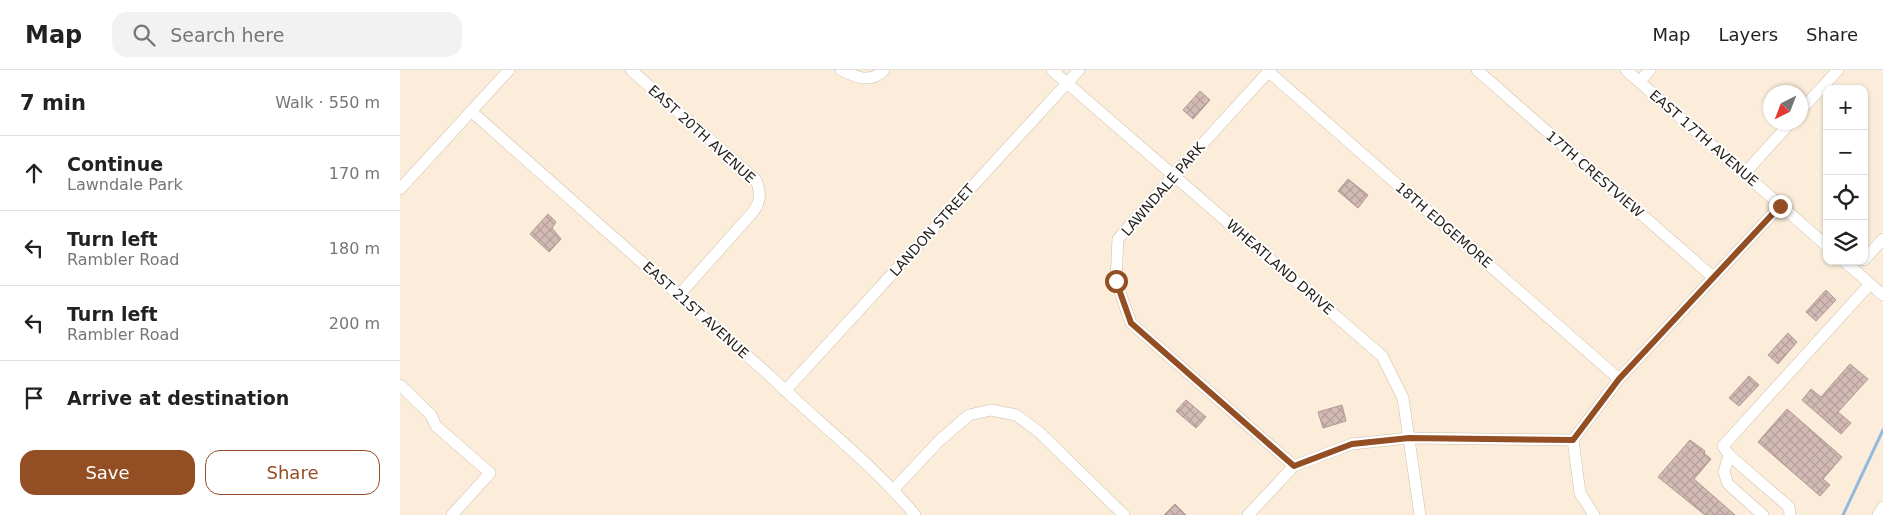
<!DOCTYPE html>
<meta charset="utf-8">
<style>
:root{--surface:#fff;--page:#f2f2f2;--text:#222;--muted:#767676;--line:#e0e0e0;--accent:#934e23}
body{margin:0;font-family:"DejaVu Sans",sans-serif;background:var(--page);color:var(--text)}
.controls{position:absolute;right:15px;top:15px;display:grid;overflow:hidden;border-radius:10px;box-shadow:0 1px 4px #0004}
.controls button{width:45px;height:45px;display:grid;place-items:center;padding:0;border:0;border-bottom:1px solid var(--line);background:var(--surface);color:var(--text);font:25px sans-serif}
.compass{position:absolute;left:1363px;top:15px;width:45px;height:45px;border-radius:50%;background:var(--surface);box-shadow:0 1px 4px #0004;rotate:222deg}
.stop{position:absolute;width:15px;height:15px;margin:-11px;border:4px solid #934e23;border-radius:50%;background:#fff}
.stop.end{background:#934e23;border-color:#fff;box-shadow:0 1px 5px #0008}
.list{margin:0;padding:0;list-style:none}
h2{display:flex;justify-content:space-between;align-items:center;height:65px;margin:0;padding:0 20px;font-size:21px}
h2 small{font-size:16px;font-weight:400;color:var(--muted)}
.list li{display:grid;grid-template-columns:32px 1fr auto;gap:15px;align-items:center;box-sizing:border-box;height:75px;padding:0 20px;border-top:1px solid var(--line)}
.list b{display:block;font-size:19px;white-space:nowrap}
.list p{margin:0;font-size:16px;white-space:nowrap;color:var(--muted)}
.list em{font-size:16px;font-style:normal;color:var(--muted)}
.actions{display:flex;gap:10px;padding:15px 20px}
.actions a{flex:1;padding:11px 0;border:1px solid var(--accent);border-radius:15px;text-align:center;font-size:18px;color:var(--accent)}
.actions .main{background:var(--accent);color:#fff}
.icon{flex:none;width:28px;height:28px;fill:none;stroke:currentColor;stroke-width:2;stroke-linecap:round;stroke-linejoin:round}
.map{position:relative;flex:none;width:1483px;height:445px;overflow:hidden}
header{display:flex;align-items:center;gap:30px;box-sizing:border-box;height:70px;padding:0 25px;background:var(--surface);border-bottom:1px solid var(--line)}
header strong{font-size:24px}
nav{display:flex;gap:28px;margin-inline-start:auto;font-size:18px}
.search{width:350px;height:45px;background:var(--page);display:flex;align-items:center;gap:12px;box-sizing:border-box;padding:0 18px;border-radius:15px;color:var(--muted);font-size:19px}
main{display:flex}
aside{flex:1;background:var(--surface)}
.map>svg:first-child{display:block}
</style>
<header>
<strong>Map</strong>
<div class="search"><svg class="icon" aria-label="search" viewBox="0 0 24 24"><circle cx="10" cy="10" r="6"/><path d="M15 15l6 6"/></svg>Search here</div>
<nav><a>Map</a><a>Layers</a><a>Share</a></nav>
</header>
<main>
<aside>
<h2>7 min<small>Walk · 550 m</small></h2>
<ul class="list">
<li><svg class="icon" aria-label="ahead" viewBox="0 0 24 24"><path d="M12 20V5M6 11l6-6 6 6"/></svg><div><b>Continue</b><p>Lawndale Park</p></div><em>170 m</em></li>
<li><svg class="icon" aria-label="left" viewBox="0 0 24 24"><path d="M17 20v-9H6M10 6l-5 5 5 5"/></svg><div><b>Turn left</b><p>Rambler Road</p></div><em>180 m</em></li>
<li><svg class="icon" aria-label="left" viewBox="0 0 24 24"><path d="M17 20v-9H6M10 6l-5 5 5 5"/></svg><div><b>Turn left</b><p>Rambler Road</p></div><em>200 m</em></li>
<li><svg class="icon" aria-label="arrive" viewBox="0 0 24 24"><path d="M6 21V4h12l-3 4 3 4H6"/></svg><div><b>Arrive at destination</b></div></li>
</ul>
<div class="actions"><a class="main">Save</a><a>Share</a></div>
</aside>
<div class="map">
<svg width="1483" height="445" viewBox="0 0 1483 445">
<defs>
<pattern id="building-cross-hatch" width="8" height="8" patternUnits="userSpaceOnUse" patternTransform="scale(1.25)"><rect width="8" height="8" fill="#d3bab5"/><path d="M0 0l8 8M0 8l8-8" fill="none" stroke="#b59f9b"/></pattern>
</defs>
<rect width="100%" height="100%" fill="#fbedda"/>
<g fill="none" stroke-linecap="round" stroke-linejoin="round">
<path stroke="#94b9de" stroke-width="3" d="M 1443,445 L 1483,360"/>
</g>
<g fill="url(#building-cross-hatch)" stroke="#b19894">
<path d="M 800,21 L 810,30 L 793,49 L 783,40 Z"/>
<path d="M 948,109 L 968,125 L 958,138 L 938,121 Z"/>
<path d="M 148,144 L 156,152 L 152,158 L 161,169 L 149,182 L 130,164 Z"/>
<path d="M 1426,220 L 1436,230 L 1416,251 L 1406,242 Z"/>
<path d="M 1388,263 L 1397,272 L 1378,294 L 1368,285 Z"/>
<path d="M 1450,294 L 1468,309 L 1438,342 L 1451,353 L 1441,364 L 1402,330 L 1411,319 L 1421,327 Z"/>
<path d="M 1349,306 L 1359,315 L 1339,336 L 1329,328 Z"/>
<path d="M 786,330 L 806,347 L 796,358 L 776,341 Z"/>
<path d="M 942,335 L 946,351 L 923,358 L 918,342 Z"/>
<path d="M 1387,339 L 1442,387 L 1423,409 L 1430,415 L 1420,426 L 1358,372 Z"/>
<path d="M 1290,370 L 1305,381 L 1304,383 L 1311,389 L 1294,409 L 1335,445 L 1305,445 L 1258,407 Z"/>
<path d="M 775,434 L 786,445 L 764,445 Z"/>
</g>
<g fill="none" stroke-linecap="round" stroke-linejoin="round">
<defs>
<g id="minor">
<path d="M 231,0 L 356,110 C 361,123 361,131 353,142 L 279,225"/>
<path d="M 441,0 C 455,7 471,14 484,0"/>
<path d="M 652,0 L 982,286 L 1003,328 L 1020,445"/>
<path d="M 870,0 L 774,105 L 718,169 L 716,211 L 731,253 L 894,396"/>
<path d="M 1077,0 L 1314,208"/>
<path d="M 1226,0 L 1427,176"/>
<path d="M 869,2 L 1219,309"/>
<path d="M 1239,12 L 1250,0"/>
<path d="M 71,41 L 369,305 C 417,352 472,393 515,445"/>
<path d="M 1400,41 L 1438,0"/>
<path d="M 1344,104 L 1391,52"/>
<path d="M 0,119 L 109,0"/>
<path d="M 1464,190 L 1483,169"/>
<path d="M 1444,191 L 1483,225"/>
<path d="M 0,315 L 31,345 L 36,356 L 90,403 L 52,445"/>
<path d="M 385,321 L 679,0"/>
<path d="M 1173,370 L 1219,309 L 1380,136"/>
<path d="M 1173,370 L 1180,423 L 1194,445"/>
<path d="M 1329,385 L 1324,402 L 1328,414 L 1363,445"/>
<path d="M 494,419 L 539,371 L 569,345 L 591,340 L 616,345 L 639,362 L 724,445"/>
<path d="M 848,445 L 894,396 L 952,374 L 1009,368 L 1173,370"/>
<path d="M 1390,445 L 1389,437 L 1329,385 L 1323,376 L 1470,214"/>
<path d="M 1478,445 L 1483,437"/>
</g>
</defs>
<use href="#minor" stroke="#ccbfac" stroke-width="12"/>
<use href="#minor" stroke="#fff" stroke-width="11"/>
</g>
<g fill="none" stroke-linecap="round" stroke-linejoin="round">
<path stroke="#934e23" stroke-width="6" d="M 716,211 L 731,253 L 894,396 L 952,374 L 1009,368 L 1173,370 L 1219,309 L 1380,136"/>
</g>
<g text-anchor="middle" stroke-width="4" stroke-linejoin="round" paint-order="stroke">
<g font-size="14" fill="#241f18" stroke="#fff">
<text transform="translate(302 64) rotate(42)" y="5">EAST 20TH AVENUE</text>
<text transform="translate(1304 68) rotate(41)" y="5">EAST 17TH AVENUE</text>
<text transform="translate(1195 104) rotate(41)" y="5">17TH CRESTVIEW</text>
<text transform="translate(763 119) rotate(-49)" y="5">LAWNDALE PARK</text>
<text transform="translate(1044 155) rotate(41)" y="5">18TH EDGEMORE</text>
<text transform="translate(532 160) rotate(-48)" y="5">LANDON STREET</text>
<text transform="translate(880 197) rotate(41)" y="5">WHEATLAND DRIVE</text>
<text transform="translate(296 240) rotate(42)" y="5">EAST 21ST AVENUE</text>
</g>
</g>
</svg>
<div class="controls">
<button>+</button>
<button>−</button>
<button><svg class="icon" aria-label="locate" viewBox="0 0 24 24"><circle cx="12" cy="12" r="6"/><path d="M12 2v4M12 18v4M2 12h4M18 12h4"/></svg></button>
<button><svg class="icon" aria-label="layers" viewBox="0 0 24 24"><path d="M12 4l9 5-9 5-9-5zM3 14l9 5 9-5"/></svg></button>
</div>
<svg class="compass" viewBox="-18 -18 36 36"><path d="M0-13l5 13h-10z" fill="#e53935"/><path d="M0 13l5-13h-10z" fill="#767676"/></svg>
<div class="stop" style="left:716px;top:211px"></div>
<div class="stop end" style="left:1380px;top:136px"></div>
</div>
</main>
